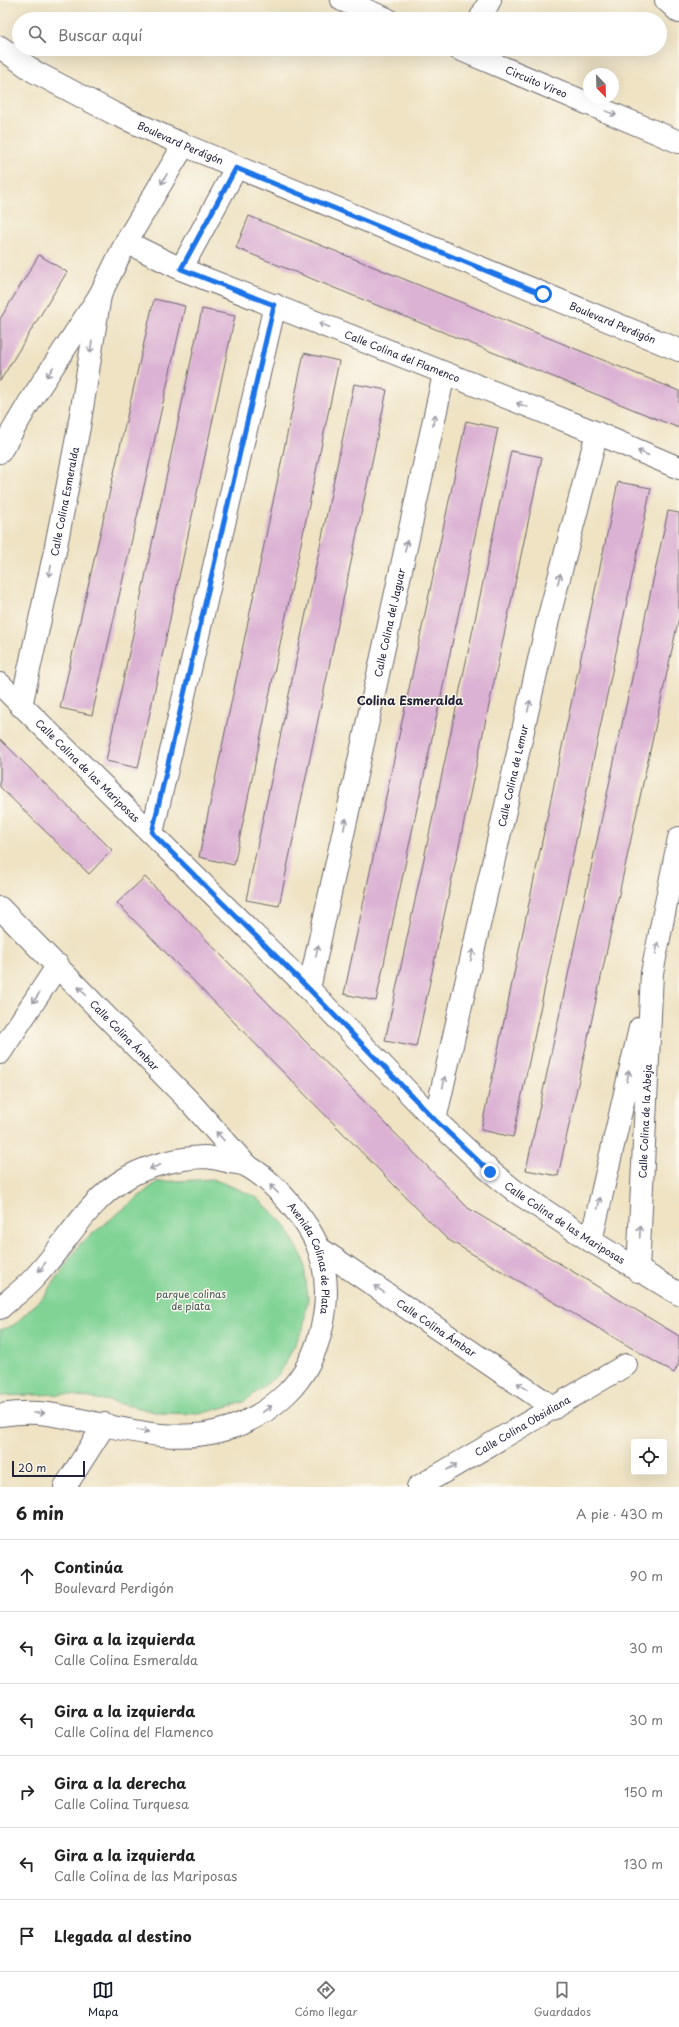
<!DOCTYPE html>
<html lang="es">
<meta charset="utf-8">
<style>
:root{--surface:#fff;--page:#f2f2f2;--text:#222;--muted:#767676;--line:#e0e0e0;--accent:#111827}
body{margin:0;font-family:"Playpen Sans",sans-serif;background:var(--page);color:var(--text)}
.controls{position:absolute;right:12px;bottom:12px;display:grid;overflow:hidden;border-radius:4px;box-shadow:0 4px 16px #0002}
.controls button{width:36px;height:36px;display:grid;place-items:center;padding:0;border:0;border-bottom:1px solid var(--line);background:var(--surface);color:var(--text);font:20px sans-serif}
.compass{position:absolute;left:583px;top:68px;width:36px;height:36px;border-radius:50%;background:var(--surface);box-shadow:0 4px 16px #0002;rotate:157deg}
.scale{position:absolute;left:12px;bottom:10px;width:73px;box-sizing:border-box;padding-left:4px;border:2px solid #22223b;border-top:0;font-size:11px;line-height:14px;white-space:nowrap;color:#22223b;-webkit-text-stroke:3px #fbf7ec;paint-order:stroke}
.stop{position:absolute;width:12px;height:12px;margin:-9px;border:3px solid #1a73e8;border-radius:50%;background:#fff}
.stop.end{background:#1a73e8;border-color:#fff;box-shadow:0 1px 4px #0008}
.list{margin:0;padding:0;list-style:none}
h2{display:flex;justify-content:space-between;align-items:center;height:52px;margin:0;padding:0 16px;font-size:17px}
h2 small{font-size:13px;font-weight:400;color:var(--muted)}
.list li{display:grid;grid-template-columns:26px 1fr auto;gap:12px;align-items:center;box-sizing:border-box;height:72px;padding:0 16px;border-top:1px solid var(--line)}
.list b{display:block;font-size:15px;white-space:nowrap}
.list p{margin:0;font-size:13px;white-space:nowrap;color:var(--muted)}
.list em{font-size:13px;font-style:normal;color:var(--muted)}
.icon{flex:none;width:22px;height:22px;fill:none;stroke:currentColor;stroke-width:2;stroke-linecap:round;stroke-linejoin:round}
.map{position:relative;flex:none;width:679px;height:1487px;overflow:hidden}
.search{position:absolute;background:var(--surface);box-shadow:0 4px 16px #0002;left:12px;right:12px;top:12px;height:44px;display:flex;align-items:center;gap:10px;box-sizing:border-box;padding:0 14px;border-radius:22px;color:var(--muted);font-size:15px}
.sheet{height:484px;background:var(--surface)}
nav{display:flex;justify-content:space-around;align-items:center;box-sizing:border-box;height:56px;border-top:1px solid var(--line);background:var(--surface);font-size:11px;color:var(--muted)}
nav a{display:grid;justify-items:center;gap:2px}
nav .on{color:var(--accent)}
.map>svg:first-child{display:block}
</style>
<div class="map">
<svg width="679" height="1487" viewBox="0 0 679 1487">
<rect width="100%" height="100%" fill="#fbf7ec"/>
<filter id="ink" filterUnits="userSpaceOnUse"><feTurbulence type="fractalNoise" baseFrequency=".025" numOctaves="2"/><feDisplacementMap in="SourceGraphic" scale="8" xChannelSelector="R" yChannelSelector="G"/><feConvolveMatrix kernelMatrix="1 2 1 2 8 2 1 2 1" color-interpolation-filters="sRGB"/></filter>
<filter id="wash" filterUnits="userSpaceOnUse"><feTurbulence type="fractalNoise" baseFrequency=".012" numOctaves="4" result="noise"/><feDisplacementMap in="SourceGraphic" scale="16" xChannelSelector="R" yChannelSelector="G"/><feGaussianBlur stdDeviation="0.9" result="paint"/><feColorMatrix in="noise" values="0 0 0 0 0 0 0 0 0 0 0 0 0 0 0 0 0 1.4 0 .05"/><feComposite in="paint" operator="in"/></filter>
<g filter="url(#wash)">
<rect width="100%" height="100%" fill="#efe3c4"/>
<path fill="#80d395" stroke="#517a68" d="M 213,1179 L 255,1196 L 284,1223 L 303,1258 L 308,1298 L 303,1329 L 280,1373 L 244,1402 L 199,1414 L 160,1413 L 109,1401 L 65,1394 L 0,1396 L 0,1330 L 14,1325 L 46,1294 L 80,1244 L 157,1182 Z"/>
<g id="blocks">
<g fill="#dcb2d4">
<path d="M 249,216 L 679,391 L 679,428 L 236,248 Z"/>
<path d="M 39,255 L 67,272 L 0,381 L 0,319 Z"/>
<path d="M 154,299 L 185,306 L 92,715 L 60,708 Z"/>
<path d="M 202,309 L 235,316 L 138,768 L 106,761 Z"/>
<path d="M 304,353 L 339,361 L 234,865 L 199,857 Z"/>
<path d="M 354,384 L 387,390 L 279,906 L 246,900 Z"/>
<path d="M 466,421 L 498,428 L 376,1001 L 344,994 Z"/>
<path d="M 511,451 L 542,457 L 416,1047 L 385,1041 Z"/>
<path d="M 618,482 L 651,488 L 513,1137 L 481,1130 Z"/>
<path d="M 668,511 L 679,513 L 679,617 L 558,1176 L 526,1170 Z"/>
<path d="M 0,739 L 112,850 L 89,874 L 0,787 Z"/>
<path d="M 145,877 L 468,1208 L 679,1336 L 679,1363 L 674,1373 L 447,1239 L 117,903 Z"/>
</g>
</g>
</g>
<g filter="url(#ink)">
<use href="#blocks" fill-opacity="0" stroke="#6a666b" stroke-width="1"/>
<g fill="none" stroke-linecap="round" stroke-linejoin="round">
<defs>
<g id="minor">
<path d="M 342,0 L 387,19"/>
<path d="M 666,0 L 679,12"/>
<path d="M 480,19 L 490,0"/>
<path id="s1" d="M 0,47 L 35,72 L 113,113 L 184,145 L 679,350"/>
<path id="s2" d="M 459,49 L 679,142"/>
<path id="s3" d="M 126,242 L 181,269 L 597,433 L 679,468"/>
<path d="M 181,269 L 236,168"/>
<path d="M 0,452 L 29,403 L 100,295 L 126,242 L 184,145"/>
<path id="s4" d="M 0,684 L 309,989 L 435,1120 L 490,1171 L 515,1191 L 591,1241 L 679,1294"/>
<path id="s5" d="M 21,706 L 55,551 L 79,427 L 100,295"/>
<path d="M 152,833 L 275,305"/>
<path id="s6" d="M 0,908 L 190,1102 L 246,1165"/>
<path id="s7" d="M 309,989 L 444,374"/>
<path d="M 0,1053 L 58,965"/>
<path id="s8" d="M 435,1120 L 548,620 L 597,433"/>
<path d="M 591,1241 L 640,1028"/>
<path id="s9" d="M 319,1248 L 554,1408"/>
<path id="s10" d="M 638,1271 L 652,973 L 679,838"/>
<path id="s11" d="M 0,1308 C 11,1298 23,1290 33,1279 C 66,1245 86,1201 128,1177 C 149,1165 180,1158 204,1157 C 212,1157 222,1160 230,1162 C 235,1163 242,1163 247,1166 C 272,1179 308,1221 318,1247 C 336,1295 322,1359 286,1394 C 269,1410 248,1423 226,1429 C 168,1448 105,1422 48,1414 C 33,1412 15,1413 0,1415"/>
<path d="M 65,1487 L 105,1424"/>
<path id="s12" d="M 418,1487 L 626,1365"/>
</g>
</defs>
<use href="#minor" stroke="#6a666b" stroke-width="24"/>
<use href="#minor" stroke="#fff" stroke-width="22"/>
</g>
<defs><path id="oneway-shaft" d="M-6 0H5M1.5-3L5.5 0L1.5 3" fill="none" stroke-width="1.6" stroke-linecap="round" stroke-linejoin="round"/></defs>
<g stroke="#9c9ca7">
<use href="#oneway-shaft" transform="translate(611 113) rotate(23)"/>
<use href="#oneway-shaft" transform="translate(164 179) rotate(120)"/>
<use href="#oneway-shaft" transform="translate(324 325) rotate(-158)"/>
<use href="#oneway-shaft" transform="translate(91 347) rotate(99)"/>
<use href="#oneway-shaft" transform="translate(50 372) rotate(123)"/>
<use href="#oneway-shaft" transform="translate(522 405) rotate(-159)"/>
<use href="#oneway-shaft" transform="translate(434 420) rotate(-78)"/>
<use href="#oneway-shaft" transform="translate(643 453) rotate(-157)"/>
<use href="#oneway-shaft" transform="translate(406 546) rotate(-78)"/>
<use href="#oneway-shaft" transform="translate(50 571) rotate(102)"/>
<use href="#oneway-shaft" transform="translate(559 579) rotate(-75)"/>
<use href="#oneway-shaft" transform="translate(529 706) rotate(-77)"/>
<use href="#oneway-shaft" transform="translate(345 824) rotate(-78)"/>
<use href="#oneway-shaft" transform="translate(657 948) rotate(-79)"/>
<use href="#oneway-shaft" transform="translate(317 951) rotate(-78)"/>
<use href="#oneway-shaft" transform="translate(472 955) rotate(-77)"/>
<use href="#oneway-shaft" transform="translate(82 991) rotate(-134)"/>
<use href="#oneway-shaft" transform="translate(36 998) rotate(123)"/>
<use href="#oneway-shaft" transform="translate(628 1076) rotate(-77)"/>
<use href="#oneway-shaft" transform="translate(444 1082) rotate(-77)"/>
<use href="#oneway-shaft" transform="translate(220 1136) rotate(-132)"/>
<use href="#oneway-shaft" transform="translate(155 1167) rotate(159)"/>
<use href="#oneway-shaft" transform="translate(274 1189) rotate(-135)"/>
<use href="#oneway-shaft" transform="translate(599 1203) rotate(-77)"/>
<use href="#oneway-shaft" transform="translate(640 1232) rotate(-87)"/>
<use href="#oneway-shaft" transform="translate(42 1267) rotate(128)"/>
<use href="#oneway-shaft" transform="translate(379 1289) rotate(-146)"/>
<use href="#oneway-shaft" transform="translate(522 1386) rotate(-146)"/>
<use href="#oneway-shaft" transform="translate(267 1409) rotate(-37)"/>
<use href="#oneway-shaft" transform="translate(39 1413)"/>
<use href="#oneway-shaft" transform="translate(143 1431) rotate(11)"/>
<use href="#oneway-shaft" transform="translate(452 1467) rotate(-30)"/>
</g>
</g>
<g fill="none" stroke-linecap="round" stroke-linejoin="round" filter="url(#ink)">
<path stroke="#1a73e8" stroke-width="5" d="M 490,1172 L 435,1120 L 309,989 L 152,833 L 274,305 L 181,269 L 236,168 L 543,294"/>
</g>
<g text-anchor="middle" stroke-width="3" stroke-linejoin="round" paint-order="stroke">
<g font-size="10" fill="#22223b" stroke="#fbf7ec">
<text dy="4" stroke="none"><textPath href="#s2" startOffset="84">Circuito Vireo</textPath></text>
<text dy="4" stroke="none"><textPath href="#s1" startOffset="205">Boulevard Perdigón</textPath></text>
<text dy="4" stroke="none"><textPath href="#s1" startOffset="673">Boulevard Perdigón</textPath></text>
<text dy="4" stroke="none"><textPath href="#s3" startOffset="299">Calle Colina del Flamenco</textPath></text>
<text dy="4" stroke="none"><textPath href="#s5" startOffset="209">Calle Colina Esmeralda</textPath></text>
<text dy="4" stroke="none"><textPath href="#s7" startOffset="375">Calle Colina del Jaguar</textPath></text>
<text dy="4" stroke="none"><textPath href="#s4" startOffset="123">Calle Colina de las Mariposas</textPath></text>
<text dy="4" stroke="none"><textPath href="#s8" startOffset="353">Calle Colina de Lemur</textPath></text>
<text dy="4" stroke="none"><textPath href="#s6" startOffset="178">Calle Colina Ámbar</textPath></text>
<text dy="4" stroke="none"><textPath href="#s10" startOffset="150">Calle Colina de la Abeja</textPath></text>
<text dy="4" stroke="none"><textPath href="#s4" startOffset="782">Calle Colina de las Mariposas</textPath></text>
<text dy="4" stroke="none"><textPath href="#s11" startOffset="425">Avenida Colinas de Plata</textPath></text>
<text dy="4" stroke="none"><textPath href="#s9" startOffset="142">Calle Colina Ámbar</textPath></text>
<text dy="4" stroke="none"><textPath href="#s12" startOffset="121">Calle Colina Obsidiana</textPath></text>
</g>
<g font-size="10" fill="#3e5756" stroke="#fbf7ec">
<text x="191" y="1298">parque colinas<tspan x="191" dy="12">de plata</tspan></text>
</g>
<g font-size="12" font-weight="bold" fill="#22223b" stroke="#fbf7ec">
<text x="410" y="705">Colina Esmeralda</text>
</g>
</g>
</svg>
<div class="controls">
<button><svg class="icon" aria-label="locate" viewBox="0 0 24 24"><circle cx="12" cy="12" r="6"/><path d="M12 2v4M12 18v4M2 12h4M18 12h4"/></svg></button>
</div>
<svg class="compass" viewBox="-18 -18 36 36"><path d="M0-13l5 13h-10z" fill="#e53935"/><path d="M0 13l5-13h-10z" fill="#767676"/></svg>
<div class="scale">20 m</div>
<div class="stop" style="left:543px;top:294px"></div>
<div class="stop end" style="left:490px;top:1172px"></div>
<div class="search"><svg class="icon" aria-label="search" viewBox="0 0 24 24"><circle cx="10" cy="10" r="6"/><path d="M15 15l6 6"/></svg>Buscar aquí</div>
</div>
<section class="sheet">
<h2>6 min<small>A pie · 430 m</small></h2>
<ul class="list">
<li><svg class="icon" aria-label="ahead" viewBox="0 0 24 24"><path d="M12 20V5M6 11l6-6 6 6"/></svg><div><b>Continúa</b><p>Boulevard Perdigón</p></div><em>90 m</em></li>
<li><svg class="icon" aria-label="left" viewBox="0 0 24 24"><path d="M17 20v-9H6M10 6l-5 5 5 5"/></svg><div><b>Gira a la izquierda</b><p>Calle Colina Esmeralda</p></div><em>30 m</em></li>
<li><svg class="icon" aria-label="left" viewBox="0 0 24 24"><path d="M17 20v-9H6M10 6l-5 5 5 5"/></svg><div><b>Gira a la izquierda</b><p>Calle Colina del Flamenco</p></div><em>30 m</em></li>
<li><svg class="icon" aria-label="right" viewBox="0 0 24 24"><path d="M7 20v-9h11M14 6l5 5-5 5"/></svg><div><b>Gira a la derecha</b><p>Calle Colina Turquesa</p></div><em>150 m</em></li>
<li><svg class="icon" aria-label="left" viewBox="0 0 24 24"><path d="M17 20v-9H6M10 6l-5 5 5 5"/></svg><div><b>Gira a la izquierda</b><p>Calle Colina de las Mariposas</p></div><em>130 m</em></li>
<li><svg class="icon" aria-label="arrive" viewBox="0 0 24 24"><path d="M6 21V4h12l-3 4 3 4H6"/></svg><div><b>Llegada al destino</b></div></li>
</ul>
</section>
<nav>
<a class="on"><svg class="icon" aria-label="map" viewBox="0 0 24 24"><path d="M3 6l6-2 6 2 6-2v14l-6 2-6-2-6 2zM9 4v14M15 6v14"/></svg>Mapa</a>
<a><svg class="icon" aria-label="directions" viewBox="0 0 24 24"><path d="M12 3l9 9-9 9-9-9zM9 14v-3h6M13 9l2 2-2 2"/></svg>Cómo llegar</a>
<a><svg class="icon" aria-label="saved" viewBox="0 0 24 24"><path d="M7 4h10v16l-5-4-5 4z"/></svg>Guardados</a>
</nav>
